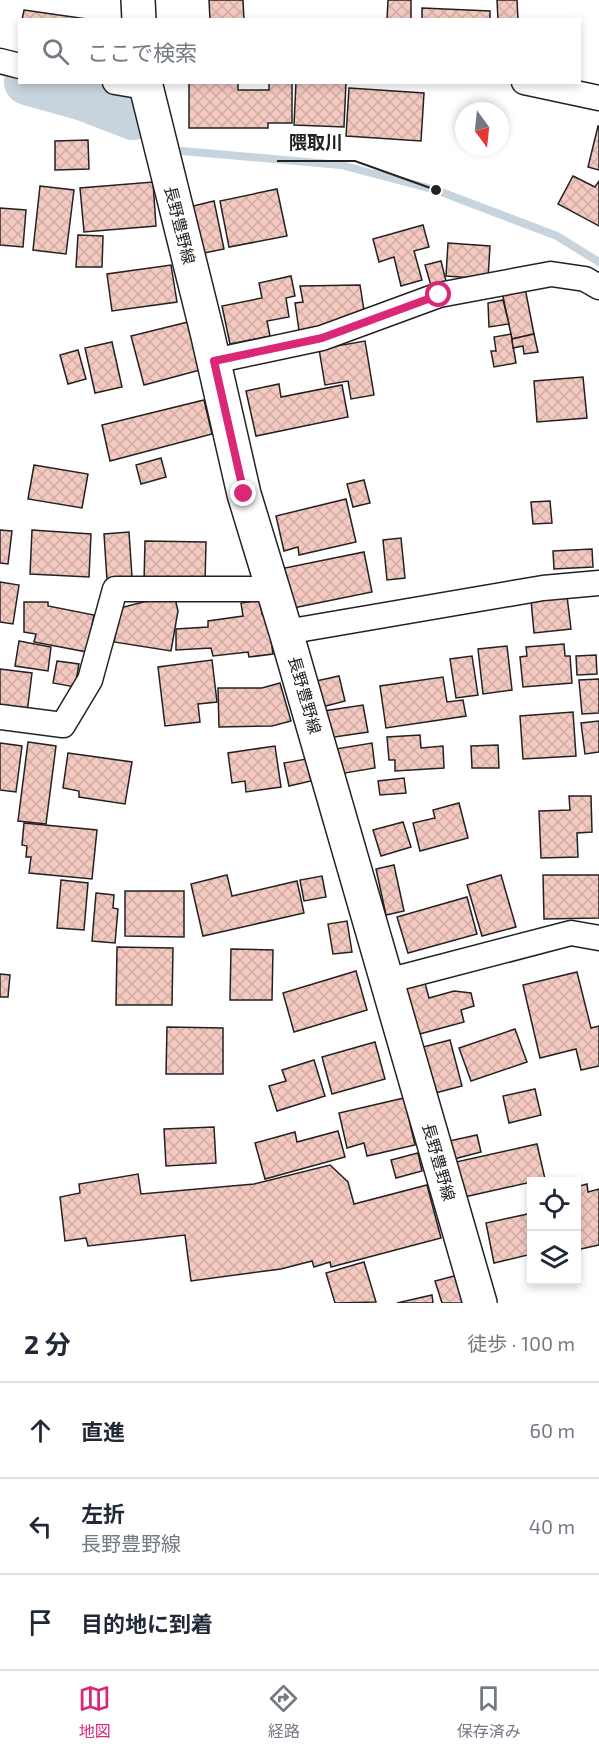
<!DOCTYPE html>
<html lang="ja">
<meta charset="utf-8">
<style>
:root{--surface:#fff;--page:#f6f6f7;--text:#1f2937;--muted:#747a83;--line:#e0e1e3;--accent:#db2777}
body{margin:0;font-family:"Exo 2","Noto Sans JP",sans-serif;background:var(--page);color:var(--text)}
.controls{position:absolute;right:18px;bottom:18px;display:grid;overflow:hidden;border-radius:0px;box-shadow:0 3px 9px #0003}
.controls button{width:54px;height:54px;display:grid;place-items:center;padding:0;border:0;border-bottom:2px solid var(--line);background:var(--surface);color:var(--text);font:30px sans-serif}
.compass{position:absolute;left:455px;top:102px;width:54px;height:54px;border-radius:50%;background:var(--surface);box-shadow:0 3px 9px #0003;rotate:165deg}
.stop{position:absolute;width:18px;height:18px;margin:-14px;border:4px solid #db2777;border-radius:50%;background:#fff}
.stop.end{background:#db2777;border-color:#fff;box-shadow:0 2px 6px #0008}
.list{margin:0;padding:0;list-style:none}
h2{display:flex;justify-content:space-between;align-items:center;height:78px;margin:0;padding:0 24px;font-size:26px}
h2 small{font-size:20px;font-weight:400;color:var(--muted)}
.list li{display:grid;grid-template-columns:39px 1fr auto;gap:18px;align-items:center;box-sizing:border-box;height:96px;padding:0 24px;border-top:2px solid var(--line)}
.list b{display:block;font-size:22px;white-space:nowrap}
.list p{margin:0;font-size:20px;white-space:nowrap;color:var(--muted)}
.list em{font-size:20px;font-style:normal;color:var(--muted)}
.icon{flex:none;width:33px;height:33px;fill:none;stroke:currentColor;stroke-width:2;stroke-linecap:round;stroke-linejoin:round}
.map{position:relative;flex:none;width:599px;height:1303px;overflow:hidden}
.search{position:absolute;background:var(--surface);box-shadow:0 3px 9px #0003;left:18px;right:18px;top:18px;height:66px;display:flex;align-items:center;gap:15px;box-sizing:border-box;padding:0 21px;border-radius:0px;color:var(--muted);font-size:22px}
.sheet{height:366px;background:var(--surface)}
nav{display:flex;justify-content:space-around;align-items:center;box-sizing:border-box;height:84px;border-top:2px solid var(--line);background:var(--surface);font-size:16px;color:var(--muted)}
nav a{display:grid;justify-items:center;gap:3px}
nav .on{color:var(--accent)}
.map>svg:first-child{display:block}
</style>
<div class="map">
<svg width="599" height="1303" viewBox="0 0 599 1303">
<defs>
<pattern id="building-cross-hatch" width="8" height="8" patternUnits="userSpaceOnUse" patternTransform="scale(1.5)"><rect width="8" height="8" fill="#f3c9c0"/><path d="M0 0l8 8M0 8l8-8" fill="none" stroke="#d0aca5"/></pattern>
</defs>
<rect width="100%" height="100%" fill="#fff"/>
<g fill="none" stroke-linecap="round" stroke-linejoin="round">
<path stroke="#c7d3dd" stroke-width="8" d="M 182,151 L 341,165 L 436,190 L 557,236 L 599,262"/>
<path stroke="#c7d3dd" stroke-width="46" d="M 27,82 L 84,98 L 133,117"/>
</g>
<g fill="url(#building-cross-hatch)" stroke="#222" stroke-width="1.5">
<path d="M 209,0 L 243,0 L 244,20 L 210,20 Z"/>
<path d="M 388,0 L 411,0 L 411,20 L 387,20 Z"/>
<path d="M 497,0 L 517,0 L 518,20 L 498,20 Z"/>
<path d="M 422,8 L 490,11 L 490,20 L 422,20 Z"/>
<path d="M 24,10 L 94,20 L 22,20 Z"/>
<path d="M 189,82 L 238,82 L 238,90 L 269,90 L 269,82 L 292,82 L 292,123 L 268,123 L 268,128 L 189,128 Z"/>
<path d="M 296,82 L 346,82 L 344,127 L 294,125 Z"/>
<path d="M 349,88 L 424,93 L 421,141 L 346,136 Z"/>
<path d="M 598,126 L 599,126 L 599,170 L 588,167 Z"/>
<path d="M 88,140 L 89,169 L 55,170 L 55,141 Z"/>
<path d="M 573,176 L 595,187 L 599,181 L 599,226 L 558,204 Z"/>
<path d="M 153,182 L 156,226 L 84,232 L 80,188 Z"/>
<path d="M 40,186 L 74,190 L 66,254 L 33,250 Z"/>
<path d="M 277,189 L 287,236 L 229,247 L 220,201 Z"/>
<path d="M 214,201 L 224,249 L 199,254 L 189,207 Z"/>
<path d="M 0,208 L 26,210 L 23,247 L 0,245 Z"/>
<path d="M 423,225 L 429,247 L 414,251 L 422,280 L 401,286 L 394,257 L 379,262 L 373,239 Z"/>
<path d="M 78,235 L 103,236 L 102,267 L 76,267 Z"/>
<path d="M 448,243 L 490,246 L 488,279 L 446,276 Z"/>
<path d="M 441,261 L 447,285 L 432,289 L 425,265 Z"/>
<path d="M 171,265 L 177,302 L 112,311 L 107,274 Z"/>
<path d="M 291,276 L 295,296 L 286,298 L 289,317 L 267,321 L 270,336 L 230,344 L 222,306 L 262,298 L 259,283 Z"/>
<path d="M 360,285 L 365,317 L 318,326 L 319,334 L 307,336 L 299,330 L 295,303 L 303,302 L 300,286 Z"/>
<path d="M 525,288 L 534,334 L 512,339 L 502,292 Z"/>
<path d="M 503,300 L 509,324 L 489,327 L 488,303 Z"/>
<path d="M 188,322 L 200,370 L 144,385 L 131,336 Z"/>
<path d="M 511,334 L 516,363 L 494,367 L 491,351 L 496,351 L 494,337 Z"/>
<path d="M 534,334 L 538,352 L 524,354 L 523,346 L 513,348 L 512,339 Z"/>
<path d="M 365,341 L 374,395 L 351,399 L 348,381 L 325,385 L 319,349 Z"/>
<path d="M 112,342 L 122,387 L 95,393 L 85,348 Z"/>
<path d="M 78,350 L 86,379 L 68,384 L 60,355 Z"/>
<path d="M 583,377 L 587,418 L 537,422 L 534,381 Z"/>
<path d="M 279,384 L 281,397 L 342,385 L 348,417 L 256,436 L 246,391 Z"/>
<path d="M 204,400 L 212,434 L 110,461 L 102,425 Z"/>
<path d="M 161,458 L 166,477 L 141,484 L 136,465 Z"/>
<path d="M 34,465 L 88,474 L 82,508 L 28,499 Z"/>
<path d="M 364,480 L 370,503 L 353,507 L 347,484 Z"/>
<path d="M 346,499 L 356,542 L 299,555 L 298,547 L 284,551 L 276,516 Z"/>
<path d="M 550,501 L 552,523 L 533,524 L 531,502 Z"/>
<path d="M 0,530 L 12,531 L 8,564 L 0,563 Z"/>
<path d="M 32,530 L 91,534 L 89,577 L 30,574 Z"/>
<path d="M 129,532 L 132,577 L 107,580 L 104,534 Z"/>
<path d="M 401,538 L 405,578 L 387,580 L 383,540 Z"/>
<path d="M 145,541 L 206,542 L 205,583 L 144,582 Z"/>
<path d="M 592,549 L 593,567 L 554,569 L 553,551 Z"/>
<path d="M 364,552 L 372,592 L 283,610 L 275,570 Z"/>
<path d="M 0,582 L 19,585 L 13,624 L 0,622 Z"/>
<path d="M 174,594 L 178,611 L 171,651 L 114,642 L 120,608 Z"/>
<path d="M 567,596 L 571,629 L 534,633 L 531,600 Z"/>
<path d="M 260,600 L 262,614 L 267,613 L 273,654 L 249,657 L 248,652 L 213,656 L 211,648 L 176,650 L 176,629 L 208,627 L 208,621 L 243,616 L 241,603 Z"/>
<path d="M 24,602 L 48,602 L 48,606 L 94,615 L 87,652 L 34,642 L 36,634 L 24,632 Z"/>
<path d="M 19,641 L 51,647 L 48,671 L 15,666 Z"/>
<path d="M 564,644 L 565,656 L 570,656 L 572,683 L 523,687 L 520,657 L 527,656 L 526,647 Z"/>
<path d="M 507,646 L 512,690 L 483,694 L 478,649 Z"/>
<path d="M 596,655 L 597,674 L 577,675 L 576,656 Z"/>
<path d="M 472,656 L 478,695 L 456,698 L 450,659 Z"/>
<path d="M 212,660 L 217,702 L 198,704 L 200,722 L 165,726 L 158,667 Z"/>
<path d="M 57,661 L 79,664 L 75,687 L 53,683 Z"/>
<path d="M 0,669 L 32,673 L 27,713 L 0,709 Z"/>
<path d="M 339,676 L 345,701 L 322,707 L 316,681 Z"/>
<path d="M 443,677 L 447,702 L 463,700 L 466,716 L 386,728 L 380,686 Z"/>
<path d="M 599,679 L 599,713 L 582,714 L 579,680 Z"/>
<path d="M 280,683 L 291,721 L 272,726 L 219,727 L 218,688 L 262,688 Z"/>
<path d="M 363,705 L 368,732 L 328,738 L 324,711 Z"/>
<path d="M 573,712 L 576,756 L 523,759 L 520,716 Z"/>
<path d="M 599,721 L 599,752 L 585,754 L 581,723 Z"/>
<path d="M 420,735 L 421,748 L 443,746 L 444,768 L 395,771 L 395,760 L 389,760 L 387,737 Z"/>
<path d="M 28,742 L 56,746 L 46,824 L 18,821 Z"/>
<path d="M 0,743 L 22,746 L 16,792 L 0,790 Z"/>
<path d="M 372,743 L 375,768 L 333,775 L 329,750 Z"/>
<path d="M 498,745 L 499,768 L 472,768 L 471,746 Z"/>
<path d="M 275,746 L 281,787 L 246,792 L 245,781 L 232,783 L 228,753 Z"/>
<path d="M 68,753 L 132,762 L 125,804 L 79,797 L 79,791 L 63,788 Z"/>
<path d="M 306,759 L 311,781 L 289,786 L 284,763 Z"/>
<path d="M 404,778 L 406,793 L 380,795 L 378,781 Z"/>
<path d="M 569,796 L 591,796 L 592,832 L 577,833 L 578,857 L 541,858 L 539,811 L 570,810 Z"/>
<path d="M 459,803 L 468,838 L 420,851 L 413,823 L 435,818 L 433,810 Z"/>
<path d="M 403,822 L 411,847 L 381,856 L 373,830 Z"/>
<path d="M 24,823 L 97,830 L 92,879 L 29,873 L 31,857 L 26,857 L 27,846 L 22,845 Z"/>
<path d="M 394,865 L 404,911 L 386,915 L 376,869 Z"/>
<path d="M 227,875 L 232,896 L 297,881 L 304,913 L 203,936 L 191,884 Z"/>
<path d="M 501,875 L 516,927 L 482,936 L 467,885 Z"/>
<path d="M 543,875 L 599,875 L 599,918 L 544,919 Z"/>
<path d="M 322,876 L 326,897 L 304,901 L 300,880 Z"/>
<path d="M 61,880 L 88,883 L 84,930 L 57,928 Z"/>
<path d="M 125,891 L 184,891 L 184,937 L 125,936 Z"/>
<path d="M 96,893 L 114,895 L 113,908 L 118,909 L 115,943 L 92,941 Z"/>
<path d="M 467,897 L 477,934 L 408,953 L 397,917 Z"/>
<path d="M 347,921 L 352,952 L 333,954 L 328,924 Z"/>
<path d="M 117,947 L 173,948 L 172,1005 L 116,1005 Z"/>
<path d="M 231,949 L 273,950 L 272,1000 L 230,1000 Z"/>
<path d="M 356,971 L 367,1010 L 294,1032 L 283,993 Z"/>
<path d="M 577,972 L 591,1028 L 599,1026 L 599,1066 L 581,1070 L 576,1049 L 540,1058 L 523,985 Z"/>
<path d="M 0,974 L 10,975 L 8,997 L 0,997 Z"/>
<path d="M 425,983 L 429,998 L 454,991 L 471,993 L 474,1006 L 461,1010 L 464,1022 L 416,1035 L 404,988 Z"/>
<path d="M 167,1027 L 223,1028 L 223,1074 L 166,1074 Z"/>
<path d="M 515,1029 L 527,1062 L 471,1081 L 459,1048 Z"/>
<path d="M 450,1040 L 462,1086 L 435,1093 L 423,1047 Z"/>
<path d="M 375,1042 L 385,1079 L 332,1094 L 322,1057 Z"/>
<path d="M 314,1060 L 325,1096 L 277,1111 L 269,1086 L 286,1081 L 282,1070 Z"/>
<path d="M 535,1089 L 541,1115 L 509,1123 L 503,1096 Z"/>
<path d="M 404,1098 L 415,1145 L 367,1156 L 364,1143 L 347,1148 L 339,1113 Z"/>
<path d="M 214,1127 L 216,1163 L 166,1166 L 164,1129 Z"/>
<path d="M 338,1131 L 345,1157 L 265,1179 L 255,1143 L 295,1132 L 297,1142 Z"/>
<path d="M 477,1135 L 481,1152 L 454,1159 L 449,1141 Z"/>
<path d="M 537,1144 L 545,1179 L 464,1197 L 456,1162 Z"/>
<path d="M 418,1153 L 422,1171 L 396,1178 L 391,1160 Z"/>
<path d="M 330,1165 L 348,1182 L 354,1204 L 427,1185 L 441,1238 L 331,1267 L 330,1262 L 314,1267 L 312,1261 L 281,1269 L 191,1281 L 185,1235 L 88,1246 L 86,1238 L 65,1241 L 60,1197 L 80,1193 L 79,1184 L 138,1174 L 141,1194 L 254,1184 Z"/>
<path d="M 587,1184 L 588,1192 L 599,1189 L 599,1245 L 576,1250 L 576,1187 Z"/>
<path d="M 532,1213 L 532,1254 L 494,1263 L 486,1223 Z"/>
<path d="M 364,1262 L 376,1302 L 335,1303 L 326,1273 Z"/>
<path d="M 458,1275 L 465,1303 L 442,1303 L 435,1281 Z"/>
<path d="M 432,1295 L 433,1303 L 397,1303 Z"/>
</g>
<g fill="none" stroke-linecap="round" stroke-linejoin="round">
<defs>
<g id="street">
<path d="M 0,61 L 20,66"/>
<path d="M 115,82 L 145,87"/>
<path d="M 524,82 L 599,98"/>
<path d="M 214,361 L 322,338 L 439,295 L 551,274 L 585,279 L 599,287"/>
<path d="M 286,632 L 543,588 L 599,583"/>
<path d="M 0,717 L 63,725 L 90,680 L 115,589 L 274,589"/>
<path d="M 387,981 L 571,933 L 599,938"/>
</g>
<g id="secondary">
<path d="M 138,0 L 139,20"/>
<path d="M 145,82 L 207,332 L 244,494 L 286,632 L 480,1303"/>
</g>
</defs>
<use href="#street" stroke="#222" stroke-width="27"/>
<use href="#secondary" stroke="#222" stroke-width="36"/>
<use href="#street" stroke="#fff" stroke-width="24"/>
<use href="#secondary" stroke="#fff" stroke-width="33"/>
</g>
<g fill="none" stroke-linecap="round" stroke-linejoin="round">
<path stroke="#db2777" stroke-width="8" d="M 244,494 L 214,361 L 322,338 L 439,295"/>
</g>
<g text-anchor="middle" stroke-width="4.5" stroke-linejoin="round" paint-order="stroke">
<g font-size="16" fill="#222" stroke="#fff">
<text transform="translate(180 225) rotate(76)" y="6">長野豊野線</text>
<text transform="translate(305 695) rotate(74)" y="6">長野豊野線</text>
<text transform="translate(439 1162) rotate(74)" y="6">長野豊野線</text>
</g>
</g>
<path fill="none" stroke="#222" stroke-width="2" d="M436 190L355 161H277"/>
<circle fill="#222" stroke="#fff" stroke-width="2" cx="436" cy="190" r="6"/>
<g font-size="18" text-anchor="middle" font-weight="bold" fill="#222" stroke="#fff" stroke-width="4.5" stroke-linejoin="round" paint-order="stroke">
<text x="316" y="149">隈取川</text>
</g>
</svg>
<div class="controls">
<button><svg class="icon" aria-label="locate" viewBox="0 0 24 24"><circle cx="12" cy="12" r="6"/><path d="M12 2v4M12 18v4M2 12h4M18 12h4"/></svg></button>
<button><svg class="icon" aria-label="layers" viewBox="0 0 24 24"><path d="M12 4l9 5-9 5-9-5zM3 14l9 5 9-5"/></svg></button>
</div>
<svg class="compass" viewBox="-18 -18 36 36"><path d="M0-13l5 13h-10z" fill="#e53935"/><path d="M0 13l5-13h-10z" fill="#747a83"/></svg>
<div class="stop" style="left:439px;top:295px"></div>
<div class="stop end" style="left:244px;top:494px"></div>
<div class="search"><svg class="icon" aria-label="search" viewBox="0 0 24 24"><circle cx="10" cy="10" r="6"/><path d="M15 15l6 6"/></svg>ここで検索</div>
</div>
<section class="sheet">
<h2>2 分<small>徒歩 · 100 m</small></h2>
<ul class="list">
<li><svg class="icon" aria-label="ahead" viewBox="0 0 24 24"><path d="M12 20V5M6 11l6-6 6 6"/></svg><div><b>直進</b></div><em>60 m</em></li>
<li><svg class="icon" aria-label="left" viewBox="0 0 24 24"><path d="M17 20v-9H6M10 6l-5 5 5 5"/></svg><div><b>左折</b><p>長野豊野線</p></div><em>40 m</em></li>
<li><svg class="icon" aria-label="arrive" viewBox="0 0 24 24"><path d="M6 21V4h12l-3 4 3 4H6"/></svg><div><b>目的地に到着</b></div></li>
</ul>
</section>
<nav>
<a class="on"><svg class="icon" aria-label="map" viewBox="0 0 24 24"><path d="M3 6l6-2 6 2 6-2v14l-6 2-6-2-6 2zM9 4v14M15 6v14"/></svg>地図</a>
<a><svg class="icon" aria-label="directions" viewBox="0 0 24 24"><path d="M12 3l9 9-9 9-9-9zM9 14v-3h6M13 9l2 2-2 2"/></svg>経路</a>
<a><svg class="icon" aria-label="saved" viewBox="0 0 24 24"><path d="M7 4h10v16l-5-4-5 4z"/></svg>保存済み</a>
</nav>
